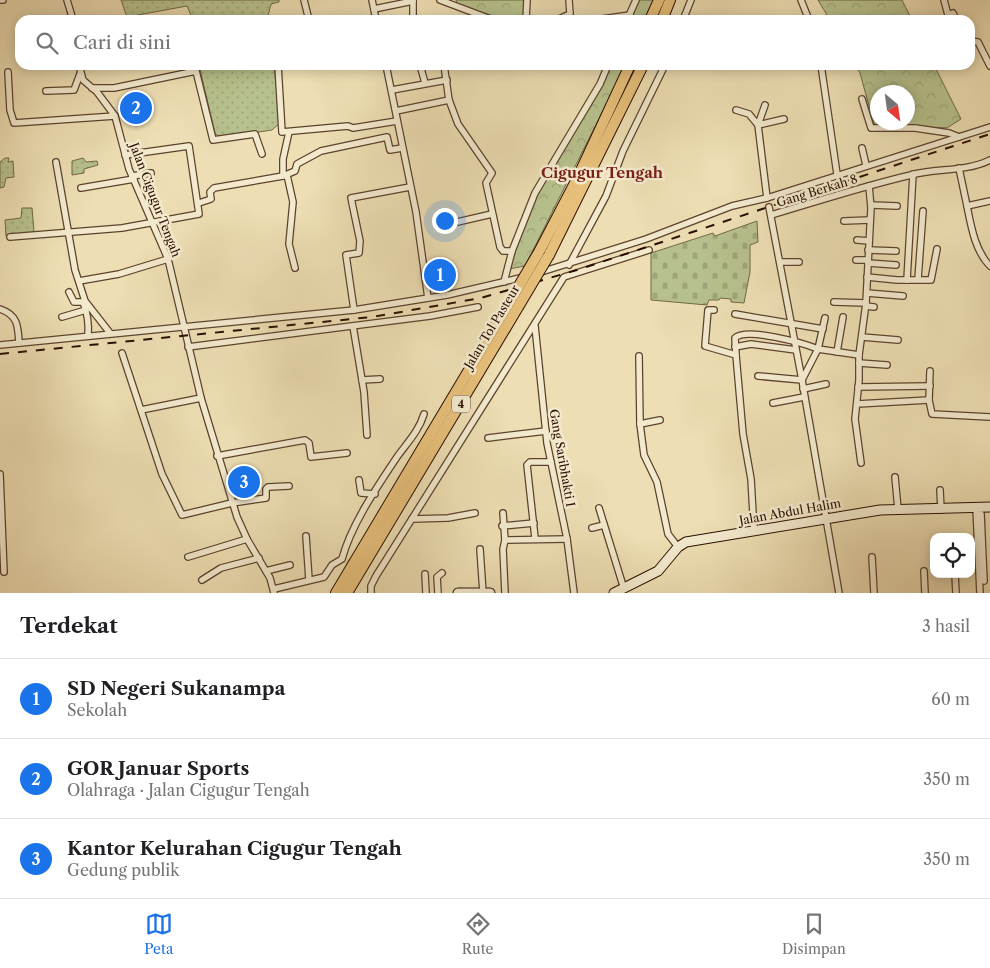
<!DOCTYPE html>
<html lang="id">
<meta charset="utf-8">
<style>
:root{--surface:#fff;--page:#f6f6f6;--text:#202124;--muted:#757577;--line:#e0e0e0;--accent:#1a73e8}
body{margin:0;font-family:"Libre Caslon Text",serif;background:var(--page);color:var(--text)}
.controls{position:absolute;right:15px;bottom:15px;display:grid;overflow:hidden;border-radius:10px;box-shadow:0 2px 12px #0003}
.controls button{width:45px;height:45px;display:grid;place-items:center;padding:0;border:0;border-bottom:1px solid var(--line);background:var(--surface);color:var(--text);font:25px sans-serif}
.compass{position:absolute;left:870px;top:85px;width:45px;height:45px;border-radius:50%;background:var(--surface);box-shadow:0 2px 12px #0003;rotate:151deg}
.you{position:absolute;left:444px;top:220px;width:18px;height:18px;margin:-12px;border:4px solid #fff;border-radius:50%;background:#1a73e8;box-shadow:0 0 0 8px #1a73e833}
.badge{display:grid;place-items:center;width:32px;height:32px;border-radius:50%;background:var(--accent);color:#fff;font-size:16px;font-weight:700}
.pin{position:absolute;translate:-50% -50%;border:2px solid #fff;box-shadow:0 1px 5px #0006}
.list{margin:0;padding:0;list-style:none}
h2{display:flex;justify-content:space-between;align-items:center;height:65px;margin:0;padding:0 20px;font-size:21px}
h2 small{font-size:16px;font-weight:400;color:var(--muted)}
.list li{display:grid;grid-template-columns:32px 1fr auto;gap:15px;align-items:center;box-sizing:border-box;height:80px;padding:0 20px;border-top:1px solid var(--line)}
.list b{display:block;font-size:19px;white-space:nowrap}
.list p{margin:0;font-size:16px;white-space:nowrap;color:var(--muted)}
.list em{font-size:16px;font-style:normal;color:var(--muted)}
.icon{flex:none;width:28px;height:28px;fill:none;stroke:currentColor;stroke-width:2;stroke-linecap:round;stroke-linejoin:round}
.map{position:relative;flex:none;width:990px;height:593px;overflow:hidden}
.search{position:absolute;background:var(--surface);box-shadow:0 2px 12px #0003;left:15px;right:15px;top:15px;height:55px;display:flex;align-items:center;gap:12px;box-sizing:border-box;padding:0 18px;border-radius:15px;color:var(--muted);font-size:19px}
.sheet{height:305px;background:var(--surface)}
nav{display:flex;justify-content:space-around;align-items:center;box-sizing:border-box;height:70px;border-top:1px solid var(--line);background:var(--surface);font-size:14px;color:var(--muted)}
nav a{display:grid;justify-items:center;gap:2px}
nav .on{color:var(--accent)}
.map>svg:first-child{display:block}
</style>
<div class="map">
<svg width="990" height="593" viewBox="0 0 990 593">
<defs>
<pattern id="grass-dots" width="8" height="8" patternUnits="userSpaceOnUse" patternTransform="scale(1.25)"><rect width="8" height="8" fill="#b7c18d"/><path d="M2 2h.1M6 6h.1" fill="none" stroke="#9ea578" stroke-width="1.8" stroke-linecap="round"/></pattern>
<pattern id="forest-crowns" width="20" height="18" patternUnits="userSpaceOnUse" patternTransform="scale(1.25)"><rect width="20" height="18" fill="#b7c18d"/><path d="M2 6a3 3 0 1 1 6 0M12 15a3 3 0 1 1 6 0" fill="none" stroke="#9ea578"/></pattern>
<pattern id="cemetery-stones" width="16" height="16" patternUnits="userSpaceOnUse" patternTransform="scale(1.25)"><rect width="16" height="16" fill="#b7c18d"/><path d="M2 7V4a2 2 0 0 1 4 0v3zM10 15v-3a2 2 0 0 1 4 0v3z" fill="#9ea578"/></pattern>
</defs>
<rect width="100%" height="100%" fill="#eddeb3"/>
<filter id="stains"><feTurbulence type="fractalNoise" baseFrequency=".004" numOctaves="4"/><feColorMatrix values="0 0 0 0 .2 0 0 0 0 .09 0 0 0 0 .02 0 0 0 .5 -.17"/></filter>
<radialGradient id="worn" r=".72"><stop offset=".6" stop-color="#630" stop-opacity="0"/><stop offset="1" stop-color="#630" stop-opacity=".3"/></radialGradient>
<g fill="url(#grass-dots)" stroke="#716846">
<path d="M 121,0 L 279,0 L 279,2 L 271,4 L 267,20 L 193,20 L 187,6 L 127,17 Z"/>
<path d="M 199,65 L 274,65 L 280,123 L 272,130 L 220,138 L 215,133 Z"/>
<path d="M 5,158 L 9,158 L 8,162 L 13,161 L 14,177 L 6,178 L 4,187 L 0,188 L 0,162 Z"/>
<path d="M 83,158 L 86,162 L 97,161 L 98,165 L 84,169 L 84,173 L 72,175 L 72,161 Z"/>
<path d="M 22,208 L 32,208 L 34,232 L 11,237 L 6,236 L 5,220 L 21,218 Z"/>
</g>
<g fill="url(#forest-crowns)" stroke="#716846" fill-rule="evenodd">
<path d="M 456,0 L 526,0 L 525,20 L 505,20 L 457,4 Z"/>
<path d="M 639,0 L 654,0 L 645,20 L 630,20 Z"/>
<path d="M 818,0 L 902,0 L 912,20 L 830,20 Z"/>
<path d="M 611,65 L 626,65 L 525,266 L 509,269 C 516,242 526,216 539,191 C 562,148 591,110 611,65 Z"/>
<path d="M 855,65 L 934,65 L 961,119 L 947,128 L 874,124 L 860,73 ZM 878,92 L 908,92 L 908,122 L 878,122 Z"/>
</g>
<path fill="url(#cemetery-stones)" stroke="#716846" d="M 757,221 L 758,242 L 750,245 L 750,272 L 744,303 L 731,302 L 731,299 L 720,298 L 719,300 L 709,300 L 707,305 L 651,300 L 651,253 L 713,233 L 715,236 Z"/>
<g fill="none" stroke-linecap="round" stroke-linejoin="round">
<path stroke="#d0bf98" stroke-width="5.5" stroke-dasharray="5.5 3" stroke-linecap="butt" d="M 347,561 L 369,575"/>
<defs>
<g id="street">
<path d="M 0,0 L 3,0"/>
<path d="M 67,0 L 73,20"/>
<path d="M 304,0 L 309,20"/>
<path d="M 372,0 L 376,20"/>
<path d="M 413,0 L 413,20"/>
<path d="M 440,0 L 493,20"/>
<path d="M 801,0 L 809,20"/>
<path d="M 944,0 L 948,15 L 953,13 L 956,20"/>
<path d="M 374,9 L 413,1"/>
<path d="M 526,20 L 527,0"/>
<path d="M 557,20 L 570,14 L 569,0"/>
<path d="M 595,20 L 630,15"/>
<path d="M 627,20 L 636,0"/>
<path d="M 683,20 L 691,0"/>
<path d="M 970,41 L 978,42 L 990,66"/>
<path d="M 79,65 L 83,80 L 97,92 L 115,116 L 129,169 L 168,259 L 201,398 L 237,517 L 247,539 L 270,578 L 274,593"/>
<path d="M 278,65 L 282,132 L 348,126 L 353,128 L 397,121"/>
<path d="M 386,65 L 416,212 L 428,298"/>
<path d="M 420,65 L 425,83"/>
<path d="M 444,65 L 449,100 L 458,124 L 492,173 L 486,183 L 500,247 L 503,251 L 512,251"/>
<path d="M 821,65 L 837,174"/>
<path d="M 8,72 L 10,110 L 14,123 L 115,116"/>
<path d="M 92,88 L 114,88 L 196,71 L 213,140 L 255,134 L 262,154"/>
<path d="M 392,90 L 447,80"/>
<path d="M 46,91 L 74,90 L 80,74"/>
<path d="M 862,99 L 871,128 L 915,128 L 949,133 L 959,137"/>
<path d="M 765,105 L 758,125 L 767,198"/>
<path d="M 736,110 L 749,114 L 758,125 L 784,119"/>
<path d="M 396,111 L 449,100"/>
<path d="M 862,148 L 866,165"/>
<path d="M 56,162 L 75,270 L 85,301 L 110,333"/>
<path d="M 959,168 L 967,206"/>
<path d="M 287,175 L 293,202 L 289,244 L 295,268"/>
<path d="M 132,176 L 151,173"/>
<path d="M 283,176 L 283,159 L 289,132"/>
<path d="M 81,188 L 134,179"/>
<path d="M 990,201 L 967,206 C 971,226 975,251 990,266"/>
<path d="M 199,203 L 211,199 L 210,192 L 214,188 L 283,176 L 295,171 L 297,164 L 321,151 L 387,137 L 390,150 L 402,148"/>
<path d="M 871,205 L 897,206"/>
<path d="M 769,207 L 802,380 L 839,593"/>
<path d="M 771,215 C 818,201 864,186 911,175 C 937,168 966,172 990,160"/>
<path d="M 844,221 L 870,220"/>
<path d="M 453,223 L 492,214"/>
<path d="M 10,237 L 122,228 L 199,214 L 189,146 L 125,155"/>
<path d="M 857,240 L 869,241"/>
<path d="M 868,250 L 896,251"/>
<path d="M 856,260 L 868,260"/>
<path d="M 780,262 L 799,262"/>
<path d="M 868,263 L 896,265"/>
<path d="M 569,265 L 606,196 L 623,151 L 665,65"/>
<path d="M 538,273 L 646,239 L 732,206 L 767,198 L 990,127"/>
<path d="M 867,277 L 897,280 L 931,280 L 937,249"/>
<path d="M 918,279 L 923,211"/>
<path d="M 907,280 L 913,174"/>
<path d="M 79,281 L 119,274 L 168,259"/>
<path d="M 504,282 L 512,251 L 535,193 L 600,84 L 608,65"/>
<path d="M 69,292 L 74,302 L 83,302 C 88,314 89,323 88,336"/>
<path d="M 867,293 L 903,296"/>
<path d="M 834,302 L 866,303"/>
<path d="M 866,306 L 874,307"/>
<path d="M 0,309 C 18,315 18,326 19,343"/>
<path d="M 354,310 L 346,255 L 359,253 L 360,241 L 351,198 L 410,187"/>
<path d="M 714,310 L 708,310 L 705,346 L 736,355 L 743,434 L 751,479 L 754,531"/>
<path d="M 735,314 L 823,329"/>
<path d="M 62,317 L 86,310"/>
<path d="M 353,326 L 364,392 L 367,435"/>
<path d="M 535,326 L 547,443 L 567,539 L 574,593"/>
<path d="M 862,337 L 898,340"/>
<path d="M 0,345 L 354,310 L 447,295 L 524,277"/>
<path d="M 188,347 L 430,316 L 478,307"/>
<path d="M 735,347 L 751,344 L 796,350"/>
<path d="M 837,352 L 843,317"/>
<path d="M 122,353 L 162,474 L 182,515 L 232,503 L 266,498 L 266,489 L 268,487 L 289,486"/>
<path d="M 736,355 L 735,338 C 746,327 803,343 818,349 L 825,318"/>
<path d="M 639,356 L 640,424 L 644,455 L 657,482 L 668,534 L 678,547"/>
<path d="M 859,363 L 887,365"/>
<path d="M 930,371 L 929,400 L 932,414 L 990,417"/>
<path d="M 758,376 L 802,380"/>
<path d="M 362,380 L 380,379"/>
<path d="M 802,380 L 818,349 L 859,355"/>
<path d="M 858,387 L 930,386"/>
<path d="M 803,389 L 826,384"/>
<path d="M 773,403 L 804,397"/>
<path d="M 857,404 L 929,400"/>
<path d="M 141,410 L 201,398"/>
<path d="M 640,424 L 660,420"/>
<path d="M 488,438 L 546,431"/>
<path d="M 217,456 L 305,440 L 309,443 L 311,457 L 347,453"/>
<path d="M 861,463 L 855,419 L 859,380 L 859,355 L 866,303 L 871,208 L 869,186"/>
<path d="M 0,474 L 4,572"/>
<path d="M 895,477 L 898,509"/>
<path d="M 359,480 L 361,493 L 375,494"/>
<path d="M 940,490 L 941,510"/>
<path d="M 599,508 L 624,589"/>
<path d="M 976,508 L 980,593"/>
<path d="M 503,513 L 505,540 L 503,549 L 505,593"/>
<path d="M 981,514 L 984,581"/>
<path d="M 412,519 L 448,518 L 475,513"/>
<path d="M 502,526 L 534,523"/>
<path d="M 592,528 L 604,525"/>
<path d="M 306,536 L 309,580"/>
<path d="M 535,538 L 527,465 L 530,462 L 551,462"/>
<path d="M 505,540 L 567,539"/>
<path d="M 480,549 L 483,593"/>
<path d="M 188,557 L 247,539"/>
<path d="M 872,557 L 874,593"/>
<path d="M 266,571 L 290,565"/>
<path d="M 924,571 L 925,593"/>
<path d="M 425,574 L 426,593"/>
<path d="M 955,574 L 956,593"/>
<path d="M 202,580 L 221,568 L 259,558"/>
<path d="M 274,589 L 324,577 L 332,565 L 342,559 C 351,525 377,487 397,457 C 407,443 419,431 424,414"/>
<path d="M 371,593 L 371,586 L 376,576 L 564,277 L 649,250"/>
<path d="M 438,593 L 437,577 L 442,573"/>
</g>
<g id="secondary">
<path d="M 458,593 L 490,593"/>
<path d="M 614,593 L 658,571 L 678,547 L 686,542 L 880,510 L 990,507"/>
</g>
<g id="highway">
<path d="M 650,20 L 659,0"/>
<path d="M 662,20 L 670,0"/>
<path d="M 539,252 L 577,179 L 630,65"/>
<path d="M 549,255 L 643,65"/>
<path d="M 336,593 L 509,303"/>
<path d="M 347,593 L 518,307"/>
</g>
</defs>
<use href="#street" stroke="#5c422d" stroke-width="8"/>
<use href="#secondary" stroke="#2b0e00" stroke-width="11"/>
<use href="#highway" stroke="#2b0e00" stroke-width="12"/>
<use href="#street" stroke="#f3eace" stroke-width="5.5"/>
<use href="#secondary" stroke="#f3eace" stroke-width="9"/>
<use href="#highway" stroke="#e6bf7a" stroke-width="10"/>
<path stroke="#2b0e00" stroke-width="2" stroke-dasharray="9 9" stroke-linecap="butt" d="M 0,354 L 372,317 L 481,298 L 577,270 L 990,134"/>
<defs>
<g id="highway-bridge">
<path d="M 509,303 L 539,252"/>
<path d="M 518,307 L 549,255"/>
</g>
</defs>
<use href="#highway-bridge" stroke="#2b0e00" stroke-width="12" stroke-linecap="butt"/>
<use href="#highway-bridge" stroke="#e6bf7a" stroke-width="10"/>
</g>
<g text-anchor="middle" stroke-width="5" stroke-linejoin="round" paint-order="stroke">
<rect fill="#f3eace" stroke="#67503e" stroke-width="1" x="452" y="395.5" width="18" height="17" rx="4"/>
<g font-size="11" font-weight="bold" fill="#2b0e00">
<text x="461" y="408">4</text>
</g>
<g font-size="12" fill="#2b0e00" stroke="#f3eace">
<text transform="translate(817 191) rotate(-17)" y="4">Gang Berkah 8</text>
<text transform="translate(155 200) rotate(69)" y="4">Jalan Cigugur Tengah</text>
<text transform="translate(492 327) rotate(-59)" y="4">Jalan Tol Pasteur</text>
<text transform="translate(562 458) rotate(80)" y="4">Gang Saribhakti I</text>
<text transform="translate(790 512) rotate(-10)" y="4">Jalan Abdul Halim</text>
</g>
<g font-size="15" font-weight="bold" fill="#7a1f14" stroke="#f3eace">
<text x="602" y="178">Cigugur Tengah</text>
</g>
</g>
<rect width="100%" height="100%" filter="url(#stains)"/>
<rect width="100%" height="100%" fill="url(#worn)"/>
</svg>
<div class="controls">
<button><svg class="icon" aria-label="locate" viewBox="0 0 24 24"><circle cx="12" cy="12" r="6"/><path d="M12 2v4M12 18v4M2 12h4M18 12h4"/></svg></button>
</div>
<svg class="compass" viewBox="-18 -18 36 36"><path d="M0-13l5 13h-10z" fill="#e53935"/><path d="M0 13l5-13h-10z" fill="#757577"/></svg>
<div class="you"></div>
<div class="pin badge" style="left:440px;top:275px">1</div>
<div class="pin badge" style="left:136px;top:108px">2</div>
<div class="pin badge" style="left:244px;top:482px">3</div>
<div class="search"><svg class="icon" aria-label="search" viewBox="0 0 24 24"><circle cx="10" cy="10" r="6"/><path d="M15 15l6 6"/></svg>Cari di sini</div>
</div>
<section class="sheet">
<h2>Terdekat<small>3 hasil</small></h2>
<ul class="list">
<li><span class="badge">1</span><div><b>SD Negeri Sukanampa</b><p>Sekolah</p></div><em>60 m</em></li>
<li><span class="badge">2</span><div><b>GOR Januar Sports</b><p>Olahraga · Jalan Cigugur Tengah</p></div><em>350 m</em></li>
<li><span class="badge">3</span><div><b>Kantor Kelurahan Cigugur Tengah</b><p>Gedung publik</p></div><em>350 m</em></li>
</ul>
</section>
<nav>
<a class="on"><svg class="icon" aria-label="map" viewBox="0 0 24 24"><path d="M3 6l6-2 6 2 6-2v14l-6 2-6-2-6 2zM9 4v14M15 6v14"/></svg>Peta</a>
<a><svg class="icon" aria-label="directions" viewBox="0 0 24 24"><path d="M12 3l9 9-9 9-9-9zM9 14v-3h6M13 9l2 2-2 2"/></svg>Rute</a>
<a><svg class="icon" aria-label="saved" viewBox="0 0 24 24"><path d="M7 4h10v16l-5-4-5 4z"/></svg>Disimpan</a>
</nav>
